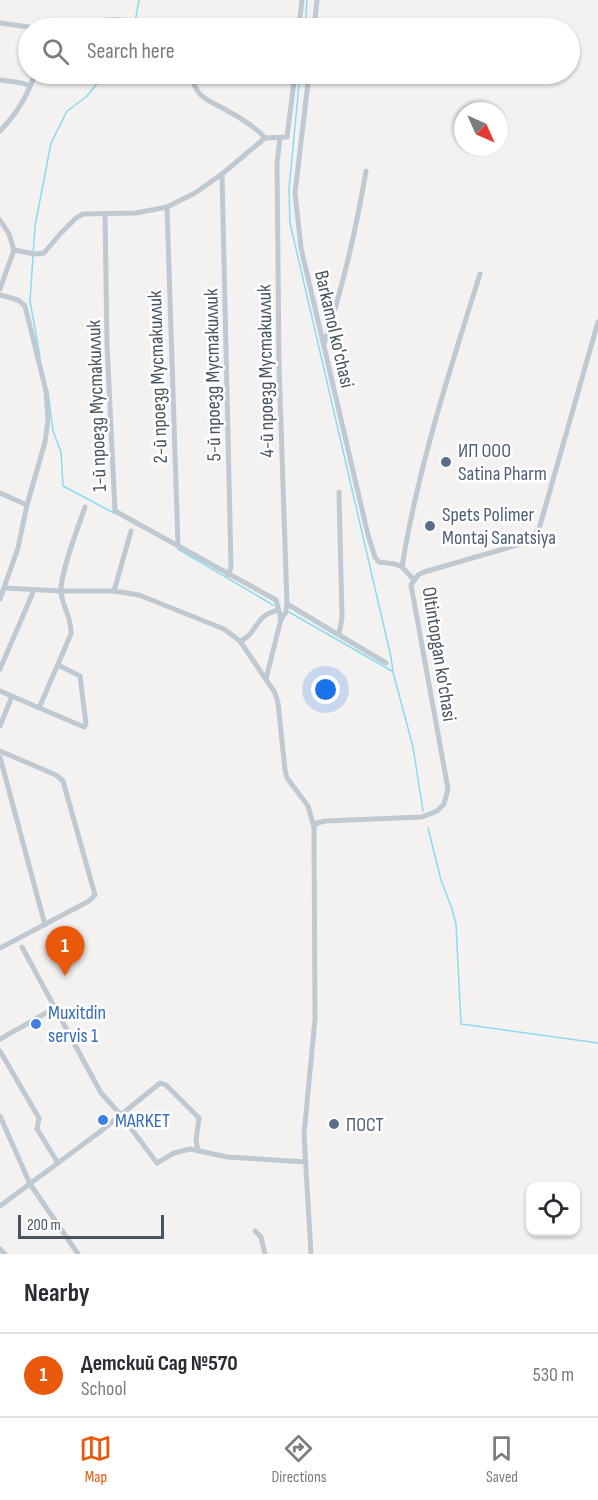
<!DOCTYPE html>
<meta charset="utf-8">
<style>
:root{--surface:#fff;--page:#f2f2f3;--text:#2b2b33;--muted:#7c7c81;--line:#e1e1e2;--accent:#ea580c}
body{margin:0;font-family:"Sofia Sans Condensed",sans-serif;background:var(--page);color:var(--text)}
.controls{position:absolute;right:18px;bottom:18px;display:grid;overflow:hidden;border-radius:12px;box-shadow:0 2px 4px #0004}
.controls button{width:54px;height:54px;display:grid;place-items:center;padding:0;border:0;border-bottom:2px solid var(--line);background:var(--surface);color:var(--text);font:30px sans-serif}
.compass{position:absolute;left:454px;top:102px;width:54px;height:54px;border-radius:50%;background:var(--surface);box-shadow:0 2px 4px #0004;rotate:135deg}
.scale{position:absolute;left:18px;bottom:15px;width:146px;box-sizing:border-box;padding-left:6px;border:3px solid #485560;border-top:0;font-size:16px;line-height:21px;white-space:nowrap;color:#485560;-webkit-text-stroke:4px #fff;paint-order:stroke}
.you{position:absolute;left:326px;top:690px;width:21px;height:21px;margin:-15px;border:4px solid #fff;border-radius:50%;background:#1a73e8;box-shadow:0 0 0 9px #1a73e833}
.badge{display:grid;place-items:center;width:39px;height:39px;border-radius:50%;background:var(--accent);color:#fff;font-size:20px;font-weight:700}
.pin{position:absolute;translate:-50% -50px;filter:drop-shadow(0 2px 3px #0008)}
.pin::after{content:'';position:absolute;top:32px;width:21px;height:18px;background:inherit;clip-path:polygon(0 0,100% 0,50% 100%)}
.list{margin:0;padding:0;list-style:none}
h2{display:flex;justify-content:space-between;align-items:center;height:78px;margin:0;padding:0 24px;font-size:26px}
h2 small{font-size:20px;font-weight:400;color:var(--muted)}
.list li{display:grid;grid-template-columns:39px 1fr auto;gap:18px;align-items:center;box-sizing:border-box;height:84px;padding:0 24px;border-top:2px solid var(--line)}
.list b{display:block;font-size:22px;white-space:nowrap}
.list p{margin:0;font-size:20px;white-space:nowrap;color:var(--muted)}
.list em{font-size:20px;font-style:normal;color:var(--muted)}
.icon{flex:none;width:33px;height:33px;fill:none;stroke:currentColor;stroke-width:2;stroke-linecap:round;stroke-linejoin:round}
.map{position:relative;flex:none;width:598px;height:1254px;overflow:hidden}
.search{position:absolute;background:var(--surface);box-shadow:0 2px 4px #0004;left:18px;right:18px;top:18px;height:66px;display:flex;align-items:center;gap:15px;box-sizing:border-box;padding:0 21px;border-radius:33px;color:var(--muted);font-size:22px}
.sheet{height:162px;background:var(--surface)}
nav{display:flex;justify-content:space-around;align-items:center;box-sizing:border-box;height:84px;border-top:2px solid var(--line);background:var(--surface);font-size:16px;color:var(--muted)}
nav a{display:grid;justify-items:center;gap:3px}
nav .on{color:var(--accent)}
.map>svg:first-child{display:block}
</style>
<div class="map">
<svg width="598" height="1254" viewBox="0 0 598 1254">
<rect width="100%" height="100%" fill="#f4f1f1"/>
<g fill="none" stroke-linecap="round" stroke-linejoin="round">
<g stroke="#8bdbf0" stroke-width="1.5">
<path d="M 134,28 L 139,0"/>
<path d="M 305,28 L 307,0"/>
<path d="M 300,74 L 289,189 L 290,223 L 391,657 L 393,672 L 413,747 L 423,811"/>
<path d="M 40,357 L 30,301 L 35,226 L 51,143 L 67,111 L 86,97 L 105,74"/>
<path d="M 48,391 L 53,431 L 61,452 L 63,486 L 114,513"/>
<path d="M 178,549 L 273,605"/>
<path d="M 289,612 L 392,671"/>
<path d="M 428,828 L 441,880 L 452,909 L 456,924 L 461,1024 L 598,1043"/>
</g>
<g stroke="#bfc9d1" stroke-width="5">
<path d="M 0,23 L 36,28"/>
<path d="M 80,28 C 100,17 130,17 150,28"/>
<path d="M 299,28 L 302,0"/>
<path d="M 314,28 L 317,0"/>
<path d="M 191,74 C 196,98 206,99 226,110 C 239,117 255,126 265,138"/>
<path d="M 309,74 L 295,193 L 301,248 L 368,535 L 375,557 L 379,562 L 395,564 L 402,567"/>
<path d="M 0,80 L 22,83 L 30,86"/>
<path d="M 0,131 C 18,112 26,98 35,74"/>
<path d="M 222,174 L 231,567 L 228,575"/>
<path d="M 167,207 L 178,546"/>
<path d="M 105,213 L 107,344 L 115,511 L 276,600 L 281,619"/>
<path d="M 0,220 L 9,234 L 14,250 L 35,254 L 44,253 L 61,233 L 76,218 L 83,214 L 136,213 L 167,207 L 195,193 L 222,174 L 265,138 L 287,137 L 295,74"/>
<path d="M 0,289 L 14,250"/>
<path d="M 0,295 L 18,300 L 25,306 L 46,391 L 48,419 L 45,442 L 27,505 L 18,548 L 0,599"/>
<path d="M 324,344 C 343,287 356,230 366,171"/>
<path d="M 339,492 L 342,618 L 339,634"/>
<path d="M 0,493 L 27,505"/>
<path d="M 414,580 L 402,567 C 418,467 450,370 480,274"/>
<path d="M 5,588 L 61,591 L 114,591 L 139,595 L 224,629 L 240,641 L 275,693 L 278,703 L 285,770 L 287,778 L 308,806 L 314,827"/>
<path d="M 114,591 L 131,531"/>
<path d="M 287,604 L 386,663"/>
<path d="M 240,641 C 258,634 253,616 278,610"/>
<path d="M 0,669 L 34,590"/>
<path d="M 266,679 L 281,619 L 286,612 L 287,604 L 279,365 L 277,163 L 280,138"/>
<path d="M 0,691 L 84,727 L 86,724 L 80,676 L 58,665"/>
<path d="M 39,708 L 71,634 C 72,619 63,607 61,593 C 59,576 79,525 85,507"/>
<path d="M 0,726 L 12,696"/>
<path d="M 0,751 L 56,775 L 63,781 L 95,895 L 89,901 L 0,948"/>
<path d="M 0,757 L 45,925"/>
<path d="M 22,947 L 101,1093 L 121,1115 L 157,1163 L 174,1153 L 190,1149 L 227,1157 L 305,1162"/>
<path d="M 0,1039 L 55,1008"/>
<path d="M 0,1051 L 39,1118 L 37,1129 L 58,1163"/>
<path d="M 0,1116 L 30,1184 L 78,1254"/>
<path d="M 0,1206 L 101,1131 L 160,1083 L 166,1085 L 199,1118 L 196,1141 L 198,1150"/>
<path d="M 255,1231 L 261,1237 L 265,1254"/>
<path d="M 0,1249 L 5,1254"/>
<path d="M 311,1254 L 304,1134 L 315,1019 L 314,827 L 317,823 L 325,821 L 422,817 L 437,811 L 444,804 L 448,789 L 411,585 L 418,575 L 424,572 L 524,543 L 539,529 L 598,322"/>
</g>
</g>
<g fill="#5c6f8a" stroke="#fff" stroke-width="2">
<circle cx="446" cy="462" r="6"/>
<circle cx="430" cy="526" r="6"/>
<circle cx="334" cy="1124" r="6"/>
</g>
<g fill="#3f7fe0" stroke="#fff" stroke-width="2">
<circle cx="36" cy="1024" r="6"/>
<circle cx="103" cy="1120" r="6"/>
</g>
<g text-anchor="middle" stroke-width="5" stroke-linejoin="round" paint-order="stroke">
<g font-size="20" fill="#485560" stroke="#fff">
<text transform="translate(335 329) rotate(77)" y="7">Barkamol ko'chasi</text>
<text transform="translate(265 371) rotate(-91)" y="7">4-й проезд Мустакиллик</text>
<text transform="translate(212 375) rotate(-91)" y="7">5-й проезд Мустакиллик</text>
<text transform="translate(157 377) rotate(-92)" y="7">2-й проезд Мустакиллик</text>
<text transform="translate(96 406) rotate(-92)" y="7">1-й проезд Мустакиллик</text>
<text transform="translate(440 654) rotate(81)" y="7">Oltintopgan ko'chasi</text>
</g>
<g font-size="20" fill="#4e5e75" stroke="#fff" text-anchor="start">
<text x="458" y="457">ИП ООО<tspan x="458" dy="23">Satina Pharm</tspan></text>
<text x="442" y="521">Spets Polimer<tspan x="442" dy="23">Montaj Sanatsiya</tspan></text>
<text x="346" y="1131">ПОСТ</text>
</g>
<g font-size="20" fill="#366cbe" stroke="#fff" text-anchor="start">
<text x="48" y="1019">Muxitdin<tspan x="48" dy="23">servis 1</tspan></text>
<text x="115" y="1127">MARKET</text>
</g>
</g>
</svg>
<div class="controls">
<button><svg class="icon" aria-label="locate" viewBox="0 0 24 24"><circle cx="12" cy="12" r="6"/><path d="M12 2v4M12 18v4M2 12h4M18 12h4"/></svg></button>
</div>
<svg class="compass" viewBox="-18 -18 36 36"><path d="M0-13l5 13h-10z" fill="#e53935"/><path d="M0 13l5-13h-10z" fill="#7c7c81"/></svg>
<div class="scale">200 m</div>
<div class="you"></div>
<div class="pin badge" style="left:65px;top:976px">1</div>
<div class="search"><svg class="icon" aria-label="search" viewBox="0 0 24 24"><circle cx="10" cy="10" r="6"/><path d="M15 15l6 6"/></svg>Search here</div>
</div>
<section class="sheet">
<h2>Nearby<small></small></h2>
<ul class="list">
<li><span class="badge">1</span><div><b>Детский Сад №570</b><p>School</p></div><em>530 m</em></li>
</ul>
</section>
<nav>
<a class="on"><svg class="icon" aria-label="map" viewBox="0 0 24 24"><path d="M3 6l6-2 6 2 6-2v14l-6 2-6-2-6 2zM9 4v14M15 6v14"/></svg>Map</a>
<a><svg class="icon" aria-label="directions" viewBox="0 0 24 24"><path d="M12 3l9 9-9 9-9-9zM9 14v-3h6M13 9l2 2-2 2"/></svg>Directions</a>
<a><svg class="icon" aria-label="saved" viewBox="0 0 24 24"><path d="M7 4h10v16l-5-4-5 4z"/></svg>Saved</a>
</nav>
